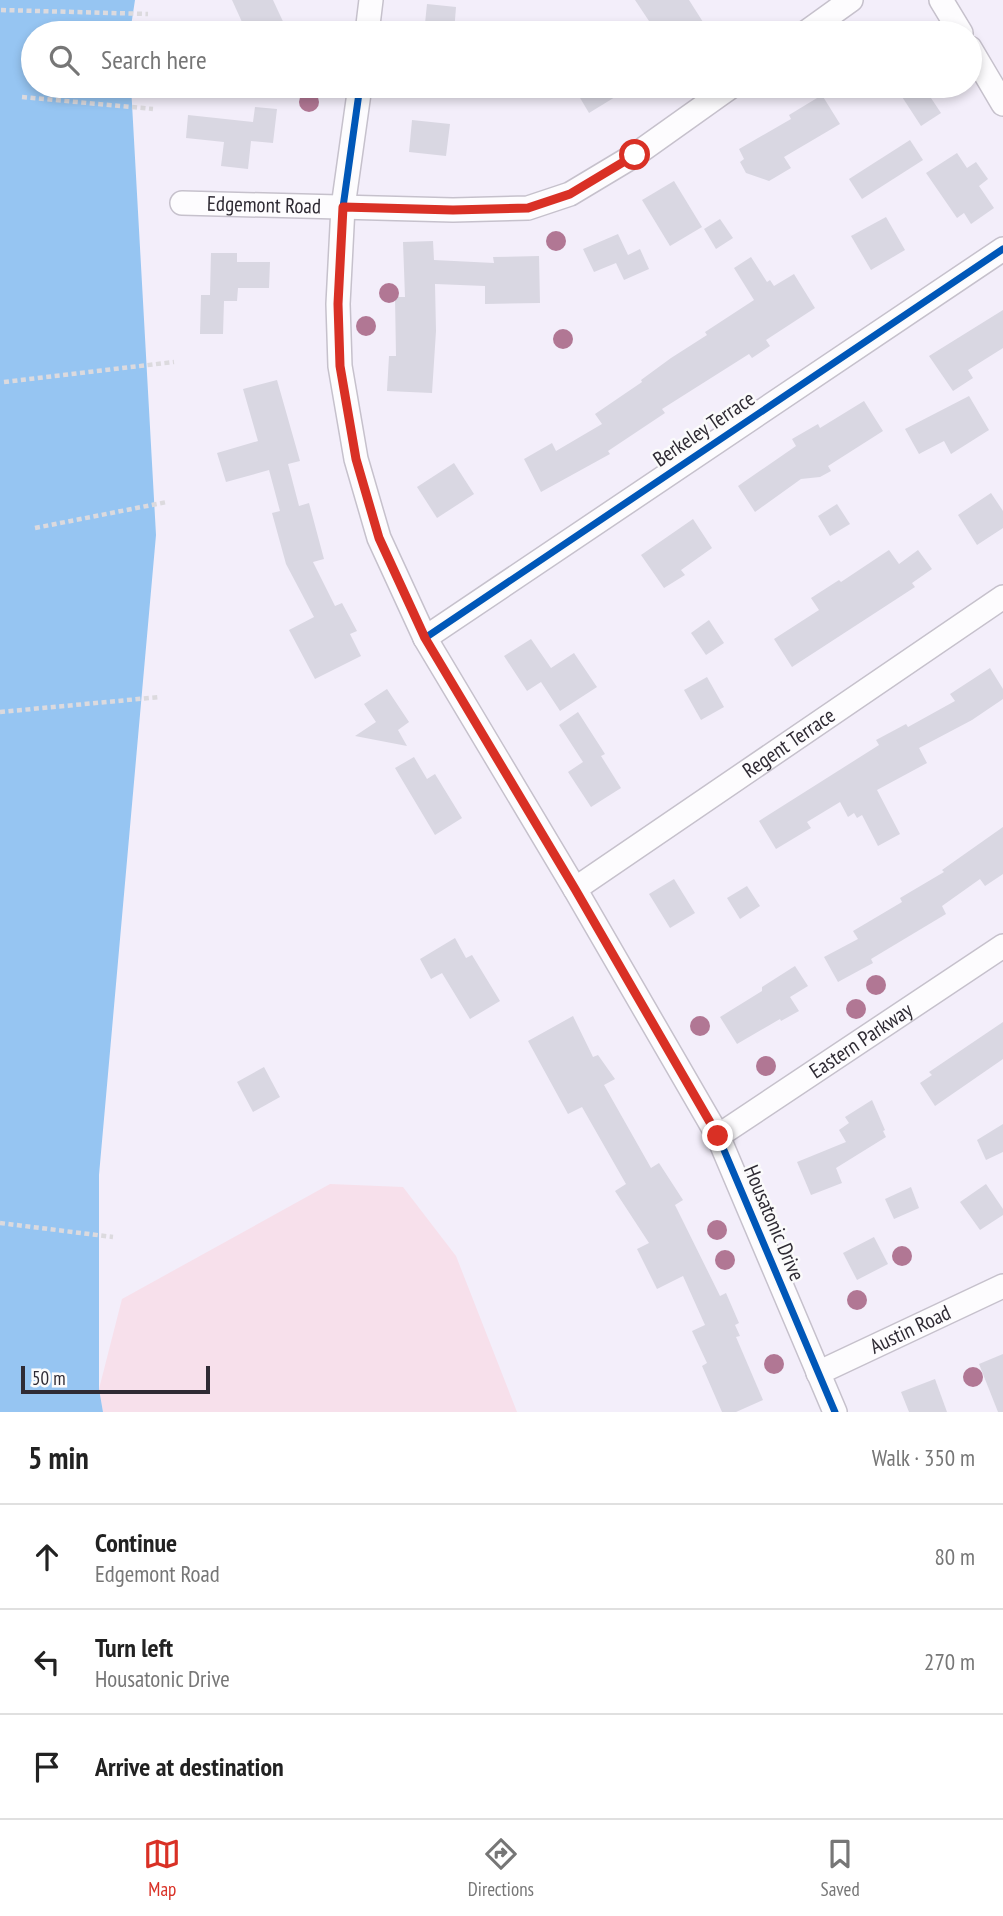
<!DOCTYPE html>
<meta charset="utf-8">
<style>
:root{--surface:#fff;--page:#f6f6f6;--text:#222;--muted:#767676;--line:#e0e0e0;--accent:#d93025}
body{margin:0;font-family:"PT Sans Narrow",sans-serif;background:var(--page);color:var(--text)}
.scale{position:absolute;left:21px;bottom:18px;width:189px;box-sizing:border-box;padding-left:7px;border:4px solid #2f2b34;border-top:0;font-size:19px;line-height:24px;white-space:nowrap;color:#2f2b34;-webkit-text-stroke:5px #fbfbfb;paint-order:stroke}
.stop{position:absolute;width:21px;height:21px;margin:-16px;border:5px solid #d93025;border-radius:50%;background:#fff}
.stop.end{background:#d93025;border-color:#fff;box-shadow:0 2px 7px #0008}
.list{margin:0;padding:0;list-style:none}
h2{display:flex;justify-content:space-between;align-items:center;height:91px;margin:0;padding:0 28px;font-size:30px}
h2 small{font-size:23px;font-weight:400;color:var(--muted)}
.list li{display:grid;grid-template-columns:46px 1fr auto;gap:21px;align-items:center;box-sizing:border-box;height:105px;padding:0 28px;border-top:2px solid var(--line)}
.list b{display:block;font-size:26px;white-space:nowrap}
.list p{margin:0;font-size:23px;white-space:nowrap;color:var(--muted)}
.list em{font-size:23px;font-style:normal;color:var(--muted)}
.icon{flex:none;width:38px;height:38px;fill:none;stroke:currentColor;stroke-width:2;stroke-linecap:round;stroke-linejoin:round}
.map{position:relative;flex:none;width:1003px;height:1412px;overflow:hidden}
.search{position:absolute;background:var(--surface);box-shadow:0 4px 10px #0003;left:21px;right:21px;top:21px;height:77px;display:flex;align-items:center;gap:18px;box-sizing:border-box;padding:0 24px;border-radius:38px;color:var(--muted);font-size:26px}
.sheet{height:406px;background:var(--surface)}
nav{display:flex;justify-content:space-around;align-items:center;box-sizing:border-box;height:98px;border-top:2px solid var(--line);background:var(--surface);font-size:19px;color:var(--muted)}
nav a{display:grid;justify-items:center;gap:4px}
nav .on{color:var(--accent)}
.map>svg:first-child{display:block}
</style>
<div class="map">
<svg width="1003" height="1412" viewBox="0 0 1003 1412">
<rect width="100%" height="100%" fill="#f3eefa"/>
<path fill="#f7e0eb" d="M 330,1184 L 403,1187 L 456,1256 L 517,1412 L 103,1412 L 99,1389 L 122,1299 Z"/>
<path fill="#96c5f2" d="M 0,0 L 135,0 L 130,33 L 33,33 L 33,86 L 131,86 L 156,535 L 99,1175 L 99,1389 L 103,1412 L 0,1412 Z"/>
<g fill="#d9d7e2">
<path d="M 232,0 L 273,0 L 286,28 L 275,33 L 247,33 Z"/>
<path d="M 635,0 L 689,0 L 710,33 L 657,33 Z"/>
<path d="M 427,4 L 456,7 L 454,33 L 424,33 Z"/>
<path d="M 573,86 L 633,86 L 589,113 Z"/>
<path d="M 895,86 L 923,86 L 941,113 L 921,126 Z"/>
<path d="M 822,95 L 840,124 L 784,157 L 791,168 L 769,181 L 746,173 L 740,162 L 744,159 L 739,149 L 791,119 L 789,115 Z"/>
<path d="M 255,107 L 277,109 L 273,143 L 251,141 L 248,169 L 221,166 L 224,142 L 186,138 L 188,115 L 253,122 Z"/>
<path d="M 412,120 L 450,124 L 446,156 L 409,152 Z"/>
<path d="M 910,140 L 923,160 L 862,199 L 849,179 Z"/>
<path d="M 957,153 L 967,168 L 976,162 L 988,179 L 979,186 L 994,208 L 971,224 L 964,213 L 957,218 L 926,173 Z"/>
<path d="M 674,181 L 702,227 L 670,246 L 642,200 Z"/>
<path d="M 886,217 L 905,250 L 871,270 L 851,236 Z"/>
<path d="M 720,219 L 733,238 L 716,249 L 704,229 Z"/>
<path d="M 618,234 L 628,255 L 640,249 L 649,269 L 624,280 L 616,263 L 594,272 L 583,249 Z"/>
<path d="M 433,241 L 434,260 L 494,263 L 493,257 L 539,256 L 540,303 L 485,304 L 485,286 L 435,284 L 436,331 L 432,393 L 387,391 L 389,356 L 396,356 L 395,297 L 405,297 L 403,242 Z"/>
<path d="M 211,253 L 237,253 L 237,262 L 270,262 L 269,288 L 238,288 L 237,301 L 224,301 L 223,334 L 200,334 L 201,295 L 210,295 Z"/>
<path d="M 751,257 L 767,282 L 770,280 L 774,286 L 794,274 L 815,308 L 766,340 L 770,346 L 752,358 L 749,354 L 662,409 L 665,413 L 608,451 L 610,454 L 541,492 L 524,459 L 552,443 L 556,451 L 602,424 L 595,414 L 642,382 L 641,380 L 671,358 L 707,335 L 705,332 L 754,300 L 734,268 Z"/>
<path d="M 1003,310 L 1003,348 L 968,370 L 973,378 L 953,391 L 929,356 Z"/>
<path d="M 277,380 L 300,461 L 288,464 L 299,506 L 309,503 L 324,559 L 313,562 L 335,606 L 342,603 L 357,631 L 350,634 L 361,656 L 315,679 L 289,630 L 314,617 L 286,564 L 272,513 L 280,511 L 269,470 L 226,482 L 217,453 L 258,441 L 243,389 Z"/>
<path d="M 969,396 L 989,430 L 951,454 L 944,441 L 919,454 L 905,429 Z"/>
<path d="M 864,401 L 883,431 L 828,466 L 831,471 L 820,477 L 801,479 L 755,512 L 738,486 L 796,446 L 792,439 L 818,424 L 820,428 Z"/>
<path d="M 454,463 L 474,494 L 437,518 L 417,487 Z"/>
<path d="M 991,493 L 1003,511 L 1003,528 L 977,545 L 958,515 Z"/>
<path d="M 837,504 L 850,524 L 830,536 L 818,516 Z"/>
<path d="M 693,519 L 712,548 L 681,570 L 685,575 L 664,588 L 641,555 Z"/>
<path d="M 889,550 L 899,564 L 918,550 L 932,569 L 912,583 L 915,587 L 792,667 L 774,639 L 819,610 L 811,598 L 839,580 L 841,582 Z"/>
<path d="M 709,620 L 724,643 L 706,655 L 691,633 Z"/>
<path d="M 531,639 L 551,668 L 574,653 L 597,687 L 560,711 L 541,682 L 527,691 L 504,656 Z"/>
<path d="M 990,668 L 1003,689 L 1003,699 L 972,720 L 919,748 L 927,763 L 877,790 L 900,834 L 878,846 L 862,815 L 857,818 L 854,813 L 848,817 L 840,802 L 807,822 L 811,828 L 776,849 L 759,821 L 879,745 L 876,740 L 906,724 L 908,727 L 955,701 L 950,694 Z"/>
<path d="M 707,677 L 724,707 L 701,720 L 684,690 Z"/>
<path d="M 387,689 L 409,722 L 398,730 L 407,746 L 355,736 L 376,722 L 364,704 Z"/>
<path d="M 578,712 L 605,754 L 601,756 L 621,788 L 591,807 L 568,772 L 583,762 L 559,725 Z"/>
<path d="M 414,757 L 427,779 L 435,774 L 462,818 L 435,835 L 395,768 Z"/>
<path d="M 1003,827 L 1003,874 L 985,886 L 980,879 L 942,906 L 946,914 L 871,959 L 873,963 L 838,982 L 824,957 L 858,939 L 853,931 L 902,902 L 900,898 L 944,872 L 942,870 Z"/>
<path d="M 674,879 L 695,913 L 670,928 L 649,894 Z"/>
<path d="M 747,886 L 760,906 L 740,919 L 727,898 Z"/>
<path d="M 455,938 L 466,958 L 472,955 L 500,1001 L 470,1019 L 442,973 L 431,979 L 420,959 Z"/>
<path d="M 795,966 L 808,986 L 790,997 L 799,1011 L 781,1021 L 780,1019 L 737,1044 L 720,1017 L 762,991 L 762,987 Z"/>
<path d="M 573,1016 L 593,1057 L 598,1055 L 615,1079 L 604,1085 L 651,1168 L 659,1163 L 683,1200 L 675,1205 L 720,1296 L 726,1293 L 739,1323 L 735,1325 L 740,1336 L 736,1337 L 763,1400 L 736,1412 L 722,1412 L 702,1366 L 707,1363 L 692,1331 L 705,1325 L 683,1276 L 657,1289 L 637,1249 L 649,1243 L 615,1191 L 626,1184 L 582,1107 L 568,1114 L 528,1041 Z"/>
<path d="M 1003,1022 L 1003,1059 L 935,1106 L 920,1083 L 932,1075 L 929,1072 Z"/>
<path d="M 264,1067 L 280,1097 L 253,1112 L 237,1082 Z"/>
<path d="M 872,1100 L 885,1130 L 883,1131 L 886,1137 L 836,1168 L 842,1183 L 811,1195 L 797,1162 L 846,1142 L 839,1130 L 849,1123 L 845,1117 Z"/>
<path d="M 1003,1124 L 1003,1152 L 986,1160 L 977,1140 Z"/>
<path d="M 986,1184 L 1003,1209 L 1003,1215 L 980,1230 L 960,1202 Z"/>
<path d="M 911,1187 L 919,1208 L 894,1219 L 885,1199 Z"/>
<path d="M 874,1237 L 888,1264 L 857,1280 L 843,1253 Z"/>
<path d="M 1003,1354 L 1003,1412 L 998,1412 L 979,1364 Z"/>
<path d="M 935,1379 L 947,1412 L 909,1412 L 901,1392 Z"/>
</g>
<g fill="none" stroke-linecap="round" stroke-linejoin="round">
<defs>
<g id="street">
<path d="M 941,0 L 961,33"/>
<path d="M 367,33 L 371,0"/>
<path d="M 805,33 L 851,0"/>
<path d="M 970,48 L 1003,104"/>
<path d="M 360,86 L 343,207 L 338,304 L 340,366 L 356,459 L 379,538 L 425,638 L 575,889 L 718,1136 L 835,1412"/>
<path id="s1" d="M 182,203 L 453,210 L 528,208 L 570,194 L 635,155 L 732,86"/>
<path d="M 425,638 L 1003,249"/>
<path id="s2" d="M 575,889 L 1003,597"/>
<path id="s3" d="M 718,1136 L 1003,946"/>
<path id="s4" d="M 818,1373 L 1003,1286"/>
</g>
</defs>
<use href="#street" stroke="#c6c1cc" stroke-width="26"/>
<g stroke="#dcdade" stroke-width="4.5" stroke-dasharray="5 3.5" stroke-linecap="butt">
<path d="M 1,10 L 148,14"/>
<path d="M 22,97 L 153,109"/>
<path d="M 4,382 L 174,362"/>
<path d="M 35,528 L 167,502"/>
<path d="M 0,712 L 160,697"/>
<path d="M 0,1223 L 113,1237"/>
</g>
<use href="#street" stroke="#fdfcfe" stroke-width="23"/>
<defs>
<g id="cycleway">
<path d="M 360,86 L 343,207 L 338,304 L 340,366 L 356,459 L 379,538 L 425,638 L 575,889 L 718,1136 L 835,1412"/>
<path d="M 425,638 L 1003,249"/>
</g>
</defs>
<use href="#cycleway" stroke="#fbfbfb" stroke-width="11"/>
<use href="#cycleway" stroke="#0057b8" stroke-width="7"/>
</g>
<g fill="#b17794">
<circle cx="309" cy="102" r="10"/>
<circle cx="556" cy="241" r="10"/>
<circle cx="389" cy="293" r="10"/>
<circle cx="366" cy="326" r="10"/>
<circle cx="563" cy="339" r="10"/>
<circle cx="876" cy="985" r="10"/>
<circle cx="856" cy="1009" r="10"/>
<circle cx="700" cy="1026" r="10"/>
<circle cx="766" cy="1066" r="10"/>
<circle cx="717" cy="1230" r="10"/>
<circle cx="902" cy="1256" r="10"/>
<circle cx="725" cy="1260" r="10"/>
<circle cx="857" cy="1300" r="10"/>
<circle cx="774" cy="1364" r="10"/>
<circle cx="973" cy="1377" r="10"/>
</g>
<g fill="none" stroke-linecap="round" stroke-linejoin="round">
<path stroke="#d93025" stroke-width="9" d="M 635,155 L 570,194 L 528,208 L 453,210 L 343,207 L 338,304 L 340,366 L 356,459 L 379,538 L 425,638 L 575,889 L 718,1136"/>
</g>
<g text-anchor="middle" stroke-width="5" stroke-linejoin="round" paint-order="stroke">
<g font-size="21" fill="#2f2b34" stroke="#fbfbfb">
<text dy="7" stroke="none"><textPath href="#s1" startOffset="82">Edgemont Road</textPath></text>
<text transform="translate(704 429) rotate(-34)" y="7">Berkeley Terrace</text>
<text dy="7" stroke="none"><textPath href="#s2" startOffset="259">Regent Terrace</textPath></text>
<text dy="7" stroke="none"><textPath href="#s3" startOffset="172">Eastern Parkway</textPath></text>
<text transform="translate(774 1223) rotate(67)" y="7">Housatonic Drive</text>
<text dy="7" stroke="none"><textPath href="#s4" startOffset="102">Austin Road</textPath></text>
</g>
</g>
</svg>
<div class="scale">50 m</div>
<div class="stop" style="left:635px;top:155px"></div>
<div class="stop end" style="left:718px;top:1136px"></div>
<div class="search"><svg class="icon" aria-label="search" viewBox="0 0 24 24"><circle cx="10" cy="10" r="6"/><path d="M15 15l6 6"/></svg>Search here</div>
</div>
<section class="sheet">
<h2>5 min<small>Walk · 350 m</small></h2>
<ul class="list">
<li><svg class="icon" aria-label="ahead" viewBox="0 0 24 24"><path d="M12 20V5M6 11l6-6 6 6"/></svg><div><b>Continue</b><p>Edgemont Road</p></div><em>80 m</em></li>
<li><svg class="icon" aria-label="left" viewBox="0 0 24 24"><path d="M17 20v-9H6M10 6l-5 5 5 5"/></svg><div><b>Turn left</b><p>Housatonic Drive</p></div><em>270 m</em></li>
<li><svg class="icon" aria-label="arrive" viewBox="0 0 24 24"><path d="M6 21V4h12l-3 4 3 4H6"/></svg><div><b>Arrive at destination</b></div></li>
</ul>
</section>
<nav>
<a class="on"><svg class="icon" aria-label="map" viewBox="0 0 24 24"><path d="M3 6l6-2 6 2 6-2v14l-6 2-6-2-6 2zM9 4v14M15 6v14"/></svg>Map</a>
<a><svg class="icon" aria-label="directions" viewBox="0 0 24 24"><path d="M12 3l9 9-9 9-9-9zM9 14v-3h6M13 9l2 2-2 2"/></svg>Directions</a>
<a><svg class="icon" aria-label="saved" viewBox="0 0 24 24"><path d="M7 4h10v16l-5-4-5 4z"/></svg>Saved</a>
</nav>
